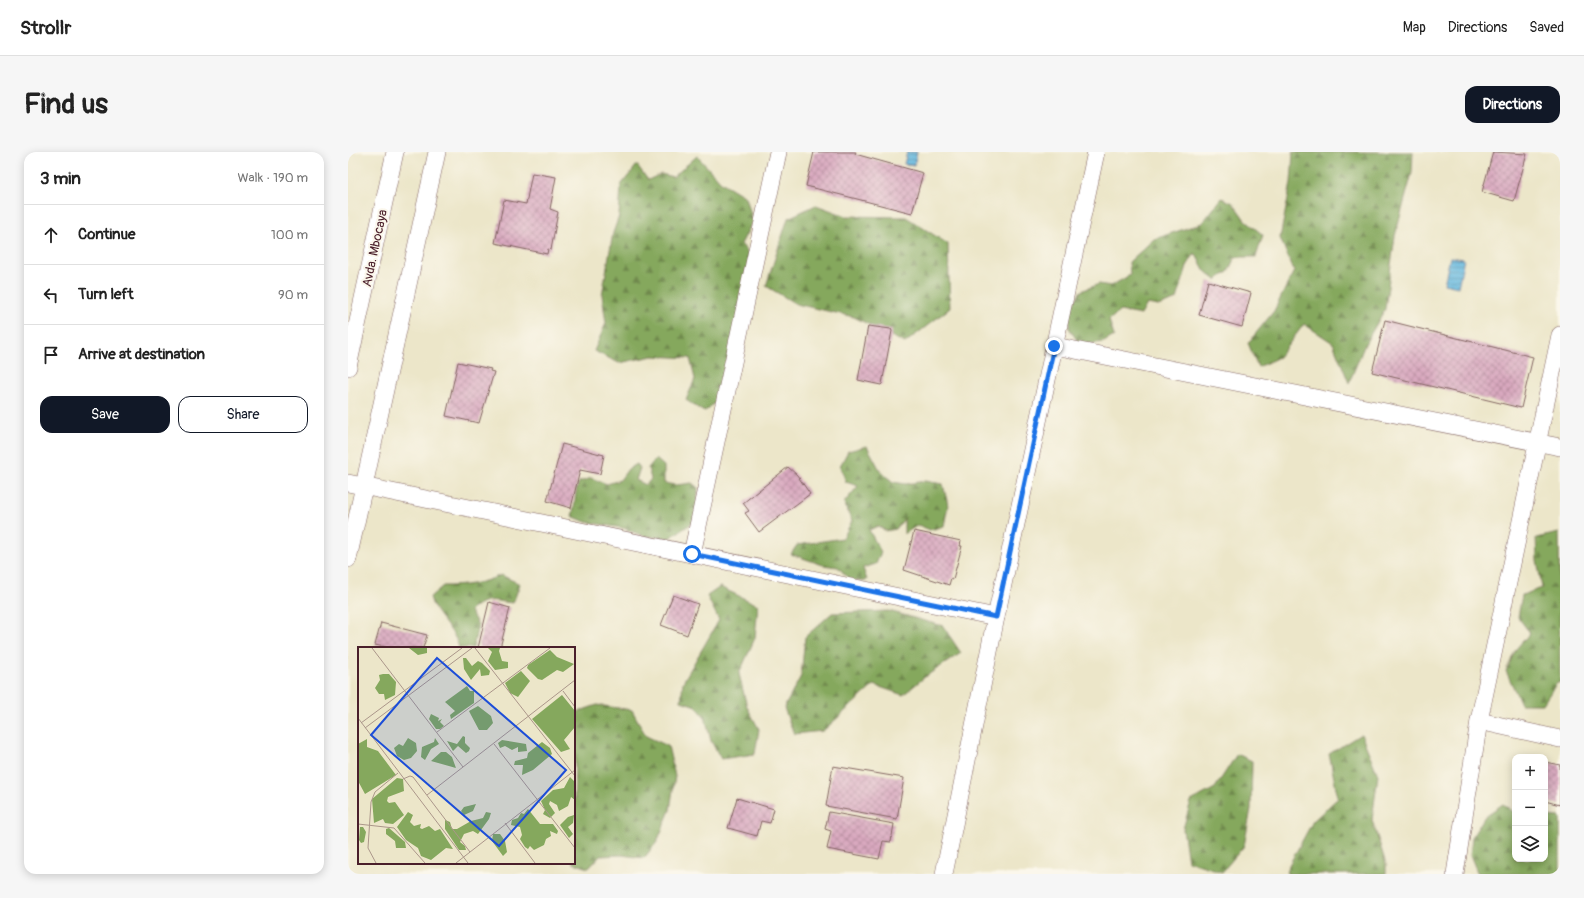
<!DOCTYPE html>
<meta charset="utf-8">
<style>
:root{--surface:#fff;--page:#f6f6f6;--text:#222;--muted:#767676;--line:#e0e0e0;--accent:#111827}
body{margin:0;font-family:Pangolin,sans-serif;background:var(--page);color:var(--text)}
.controls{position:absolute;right:12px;bottom:12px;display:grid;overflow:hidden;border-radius:8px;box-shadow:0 2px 10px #0003}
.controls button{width:36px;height:36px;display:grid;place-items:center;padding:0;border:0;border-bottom:1px solid var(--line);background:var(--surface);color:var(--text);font:20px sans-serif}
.stop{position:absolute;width:12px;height:12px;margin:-9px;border:3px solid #1a73e8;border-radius:50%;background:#fff}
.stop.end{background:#1a73e8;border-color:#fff;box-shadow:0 1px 4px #0008}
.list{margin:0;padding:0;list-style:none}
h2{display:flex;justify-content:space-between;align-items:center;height:52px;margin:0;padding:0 16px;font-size:17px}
h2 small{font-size:13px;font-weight:400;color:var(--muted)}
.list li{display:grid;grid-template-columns:26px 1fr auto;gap:12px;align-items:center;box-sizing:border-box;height:60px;padding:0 16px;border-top:1px solid var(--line)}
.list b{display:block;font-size:15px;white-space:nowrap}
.list em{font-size:13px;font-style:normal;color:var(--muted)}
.actions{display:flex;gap:8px;padding:12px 16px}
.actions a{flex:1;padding:9px 0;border:1px solid var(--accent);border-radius:12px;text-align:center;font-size:14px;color:var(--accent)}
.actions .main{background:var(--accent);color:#fff}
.icon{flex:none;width:22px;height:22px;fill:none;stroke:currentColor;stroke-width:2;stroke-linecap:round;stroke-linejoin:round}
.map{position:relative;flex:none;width:1212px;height:722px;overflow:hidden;border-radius:12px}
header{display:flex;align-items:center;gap:24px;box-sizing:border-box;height:56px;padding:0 20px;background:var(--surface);border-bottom:1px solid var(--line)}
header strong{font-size:19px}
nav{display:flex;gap:22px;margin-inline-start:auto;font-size:14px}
.intro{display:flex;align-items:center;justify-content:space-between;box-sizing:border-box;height:96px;padding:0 24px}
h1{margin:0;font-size:28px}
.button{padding:10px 18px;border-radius:12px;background:var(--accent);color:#fff;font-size:14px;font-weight:700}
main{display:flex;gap:24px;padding:0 24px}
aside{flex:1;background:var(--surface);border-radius:12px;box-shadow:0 2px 10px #0003}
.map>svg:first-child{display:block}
</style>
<header>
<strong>Strollr</strong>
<nav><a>Map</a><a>Directions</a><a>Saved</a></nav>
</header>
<div class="intro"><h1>Find us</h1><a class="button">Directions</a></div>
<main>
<aside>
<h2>3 min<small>Walk · 190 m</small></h2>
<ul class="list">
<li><svg class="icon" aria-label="ahead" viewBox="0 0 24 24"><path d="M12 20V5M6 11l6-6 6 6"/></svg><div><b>Continue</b></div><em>100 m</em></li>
<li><svg class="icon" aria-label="left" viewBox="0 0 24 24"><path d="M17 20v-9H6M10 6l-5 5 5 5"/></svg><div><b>Turn left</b></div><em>90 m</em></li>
<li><svg class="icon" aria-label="arrive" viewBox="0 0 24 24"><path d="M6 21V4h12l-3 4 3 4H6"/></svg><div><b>Arrive at destination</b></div></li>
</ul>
<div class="actions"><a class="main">Save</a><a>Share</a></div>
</aside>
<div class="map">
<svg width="1212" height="722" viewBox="0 0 1212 722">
<defs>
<pattern id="forest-firs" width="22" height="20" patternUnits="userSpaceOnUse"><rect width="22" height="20" fill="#85a85d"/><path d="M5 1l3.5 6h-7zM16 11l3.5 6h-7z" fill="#6f884d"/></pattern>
<pattern id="water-rules" width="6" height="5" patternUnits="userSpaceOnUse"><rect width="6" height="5" fill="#61b6dd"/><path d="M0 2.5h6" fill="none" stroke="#5293b3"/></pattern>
<pattern id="building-cross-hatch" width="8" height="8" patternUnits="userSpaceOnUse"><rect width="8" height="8" fill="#d9a9bf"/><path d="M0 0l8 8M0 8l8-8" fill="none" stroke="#b2899b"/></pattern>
</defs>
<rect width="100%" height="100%" fill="#fbf7ec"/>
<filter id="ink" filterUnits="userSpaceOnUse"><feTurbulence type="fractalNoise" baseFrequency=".025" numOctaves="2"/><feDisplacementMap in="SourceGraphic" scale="8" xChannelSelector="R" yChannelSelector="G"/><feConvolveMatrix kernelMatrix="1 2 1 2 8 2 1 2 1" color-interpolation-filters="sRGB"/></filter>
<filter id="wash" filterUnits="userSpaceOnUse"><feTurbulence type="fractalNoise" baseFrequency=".012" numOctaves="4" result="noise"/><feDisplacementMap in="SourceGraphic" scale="16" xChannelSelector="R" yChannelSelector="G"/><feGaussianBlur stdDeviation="0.9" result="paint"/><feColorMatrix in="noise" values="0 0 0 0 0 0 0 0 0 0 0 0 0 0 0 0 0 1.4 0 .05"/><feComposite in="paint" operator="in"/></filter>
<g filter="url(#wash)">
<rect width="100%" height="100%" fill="#ece6c9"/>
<g fill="url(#forest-firs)" stroke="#686444">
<path d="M 945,0 L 1065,0 L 1064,21 L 1047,84 L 1037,157 L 1017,192 L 1001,231 L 985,191 L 956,172 L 931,205 L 910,215 L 900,191 L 926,159 L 946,119 L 932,86 L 943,31 Z"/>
<path d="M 349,4 L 373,30 L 398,45 L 405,69 L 393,92 L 407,109 L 369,249 L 356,260 L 338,248 L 347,227 L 342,206 L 305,204 L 271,211 L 246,199 L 258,171 L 254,143 L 265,81 L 271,64 L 273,33 L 289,13 L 300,28 L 313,22 L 325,25 Z"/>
<path d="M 874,46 L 885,51 L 897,68 L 915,83 L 908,105 L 887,105 L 880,120 L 868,128 L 857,119 L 847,101 L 839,114 L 829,147 L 810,154 L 799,152 L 793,163 L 772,159 L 761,168 L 766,184 L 756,190 L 732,193 L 721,176 L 721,158 L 733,139 L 751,132 L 763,134 L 782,123 L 781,110 L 806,87 L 854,71 Z"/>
<path d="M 468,53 L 498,64 L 558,65 L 600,92 L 602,156 L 557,191 L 506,165 L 448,152 L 418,134 L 440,66 Z"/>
<path d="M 519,294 L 533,320 L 545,330 L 558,332 L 578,329 L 595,332 L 600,353 L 596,374 L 582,378 L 570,373 L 556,382 L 556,367 L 548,377 L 538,379 L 530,374 L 521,378 L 533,400 L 528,412 L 515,416 L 519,428 L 503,429 L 490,415 L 475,413 L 443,402 L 449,393 L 495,386 L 504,369 L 496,351 L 510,334 L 498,330 L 492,314 L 500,299 Z"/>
<path d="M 308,307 L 316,314 L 316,331 L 328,333 L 344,331 L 350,336 L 349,368 L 321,386 L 296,384 L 275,376 L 238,370 L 224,364 C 228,353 226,341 231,330 L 243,326 L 259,332 L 272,328 L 280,317 L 289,312 L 292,316 L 288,328 L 298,333 L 303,327 L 300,316 Z"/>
<path d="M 1211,381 L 1212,530 L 1208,532 L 1195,552 L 1173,552 L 1158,519 L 1168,497 L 1182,481 L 1170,465 L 1174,443 L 1194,436 L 1189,408 L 1188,386 Z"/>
<path d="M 153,423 L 172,432 L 165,451 C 144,449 139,444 122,459 L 130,473 L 125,496 L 111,496 C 107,476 86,465 82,445 L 95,434 C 116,434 134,432 153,423 Z"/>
<path d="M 372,435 L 410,453 L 407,486 L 391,522 L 399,555 L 411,577 L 407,602 L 373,607 L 363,589 L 357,565 L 348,554 L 333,549 L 335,530 L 371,468 L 359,444 Z"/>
<path d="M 541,459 L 595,474 L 613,501 L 578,524 L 555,543 L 526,533 L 475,579 L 446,582 L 436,556 L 453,524 L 457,485 L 484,461 Z"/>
<path d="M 249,553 L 284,558 L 298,584 L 320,594 L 327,624 L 322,658 L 309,690 L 296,706 L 274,703 L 252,704 L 241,716 L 225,711 L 227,605 L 226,561 Z"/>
<path d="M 1013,582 L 1030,623 L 1024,668 L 1038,712 L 1038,722 L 939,722 L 941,713 L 965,669 L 990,646 L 981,602 Z"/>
<path d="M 889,602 L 904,609 L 903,657 L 896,694 L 874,720 L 840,709 L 835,677 L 843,649 L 867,636 Z"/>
<path d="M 1155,652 L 1167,661 L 1167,707 L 1197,707 L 1197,664 L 1212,665 L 1212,722 L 1132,722 L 1129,720 L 1122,703 L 1124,685 L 1137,664 Z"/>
</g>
<g fill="url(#water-rules)" stroke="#566a84">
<path d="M 559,0 L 569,0 L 566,14 L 556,12 Z"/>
<path d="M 1102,105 L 1116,107 L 1110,135 L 1096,132 Z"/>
</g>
<g id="blocks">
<g fill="url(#building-cross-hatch)">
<path d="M 466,0 L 508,0 L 507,2 L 575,21 L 564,61 L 458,34 Z"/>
<path d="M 1145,0 L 1179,2 L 1166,49 L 1134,40 Z"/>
<path d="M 184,21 L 208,25 L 202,57 L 210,60 L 203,98 L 200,97 L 199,102 L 147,91 L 156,48 L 178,52 Z"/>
<path d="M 860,129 L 903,141 L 894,175 L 851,163 Z"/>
<path d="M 1037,168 L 1185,205 L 1173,256 L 1024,220 Z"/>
<path d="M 520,174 L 543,177 L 544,179 L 534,232 L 533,233 L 510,228 Z"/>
<path d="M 110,210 L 143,217 L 142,219 L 146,220 L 131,271 L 98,264 Z"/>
<path d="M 214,292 L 256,303 L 252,322 L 232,318 L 223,356 L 199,349 Z"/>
<path d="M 440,315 L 449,323 L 462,342 L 411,380 L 397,361 L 401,359 L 395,351 Z"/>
<path d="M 566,379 L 613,389 L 612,394 L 614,394 L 605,427 L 603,426 L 601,433 L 556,418 Z"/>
<path d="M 325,443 L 350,452 L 339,483 L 313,473 Z"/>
<path d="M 141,450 L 162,456 L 152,496 L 130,496 Z"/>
<path d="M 33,471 L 79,483 L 75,496 L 41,496 L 27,493 Z"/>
<path d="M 1197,610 L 1212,613 L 1212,653 L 1197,649 Z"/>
<path d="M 485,614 L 556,626 L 549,667 L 478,654 Z"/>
<path d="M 389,646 L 426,657 L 422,671 L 413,669 L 409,684 L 380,676 Z"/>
<path d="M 481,660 L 546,672 L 543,690 L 535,689 L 531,707 L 479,697 L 483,679 L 477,677 Z"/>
</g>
</g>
</g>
<g filter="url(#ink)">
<use href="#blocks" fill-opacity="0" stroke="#836562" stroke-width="1"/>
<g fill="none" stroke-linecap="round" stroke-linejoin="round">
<defs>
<g id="street">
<path d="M 707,194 L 1212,295"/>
<path d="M 0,215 L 47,0"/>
<path d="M 0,331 L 648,465"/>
<path d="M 344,402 L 430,0"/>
<path d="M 0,407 L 89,0"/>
<path d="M 1131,569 L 1212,587"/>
<path d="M 596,722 L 648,465 L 748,0"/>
<path d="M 1107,722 L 1131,569 L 1212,183"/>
</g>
</defs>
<use href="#street" stroke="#836562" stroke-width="18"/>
<use href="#street" stroke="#fff" stroke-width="17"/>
</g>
</g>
<g fill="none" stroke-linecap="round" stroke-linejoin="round" filter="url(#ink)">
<path stroke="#1a73e8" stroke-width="5" d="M 344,402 L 648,465 L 706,194"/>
</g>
<g text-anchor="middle" stroke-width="4" stroke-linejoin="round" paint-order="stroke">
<g font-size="13" fill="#4a1f2b" stroke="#fbf7ec">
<text transform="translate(26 96) rotate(-78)" y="5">Avda. Mbocaya</text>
</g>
</g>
<g transform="translate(10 495)">
<rect width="217" height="217" fill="#ece6c9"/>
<path d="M 51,1 L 69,1 L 69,6 L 60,8 ZM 130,1 L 142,1 L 141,4 L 144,14 L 150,15 L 150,21 L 137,23 L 130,14 L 134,5 ZM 192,3 L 199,10 L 216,17 L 205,25 L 199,23 L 184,33 L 180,32 L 169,21 L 170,18 ZM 105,11 L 108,11 L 114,19 L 120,14 L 124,16 L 132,24 L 131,28 L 123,29 L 122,22 L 113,33 L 106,22 ZM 163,24 L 172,34 L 160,50 L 152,46 L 147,36 ZM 25,27 L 31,27 L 38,35 L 37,48 L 27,53 L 26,47 L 21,47 L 17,41 L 22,33 L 21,28 ZM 109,39 L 112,44 L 116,44 L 116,56 L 93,72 L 92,68 L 97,64 L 87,55 ZM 204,48 L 217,64 L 217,80 L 206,93 L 212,102 L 203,105 L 174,72 ZM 120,59 L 133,69 L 135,76 L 129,83 L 121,83 L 113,68 L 111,64 ZM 73,67 L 81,71 L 80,74 L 84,72 L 82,75 L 86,79 L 82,82 L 78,82 L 71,72 ZM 105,89 L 107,90 L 107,96 L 112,101 L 111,104 L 108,106 L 100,99 L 95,104 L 89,94 L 99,97 ZM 50,91 L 58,96 L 59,104 L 53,111 L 46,113 L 39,109 L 36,101 L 41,97 L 45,99 ZM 77,91 L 81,97 L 73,102 L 67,113 L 63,110 L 64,100 L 76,95 ZM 9,92 L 9,100 L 20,104 L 38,128 L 7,147 L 0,134 L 0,97 ZM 144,93 L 168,97 L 169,104 L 160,105 L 160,100 L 154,103 L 147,99 L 142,101 L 140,96 ZM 184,95 L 192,101 L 194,107 L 175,123 L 164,128 L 165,118 L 156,118 L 157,114 L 169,111 L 170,106 ZM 83,105 L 88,105 L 94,110 L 98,121 L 73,114 ZM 212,130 L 217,135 L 217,153 L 213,150 L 210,159 L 201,164 L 199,158 L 192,154 L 191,157 L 197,166 L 192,171 L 185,167 L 187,163 L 183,154 L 195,143 L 206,141 ZM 39,131 L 45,132 L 46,144 L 30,150 L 29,154 L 31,156 L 37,155 L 46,168 L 35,177 L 27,176 L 25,172 L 16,176 L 14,152 ZM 118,157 L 115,164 L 106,168 L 103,164 L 106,160 ZM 170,162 L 182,177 L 195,177 L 200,184 L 199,187 L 192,184 L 193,189 L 188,192 L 186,198 L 176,203 L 172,199 L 170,202 L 167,200 L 162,192 L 164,188 L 162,180 L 153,178 L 154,173 L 160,171 L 163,166 L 166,167 ZM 50,165 L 55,168 L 52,175 L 56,179 L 63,177 L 62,181 L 64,182 L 71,179 L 77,184 L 82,182 L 95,202 L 88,201 L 73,213 L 63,209 L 60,201 L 48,193 L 39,180 ZM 128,165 L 133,166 L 131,172 L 120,187 L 115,184 L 106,187 L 102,195 L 107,199 L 108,203 L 101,203 L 87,182 L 87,173 L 92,175 L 94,182 L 99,182 L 113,174 L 125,171 ZM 216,168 L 215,176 L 210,180 L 215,187 L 211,191 L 202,178 L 210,170 ZM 2,180 L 5,180 L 8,185 L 6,195 L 3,196 L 1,193 ZM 31,181 L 47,195 L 48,201 L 38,201 L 37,194 L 28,187 L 28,182 ZM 135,187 L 142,187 L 147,194 L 149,205 L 145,209 L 134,194 Z" fill="#85a85d"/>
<path fill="none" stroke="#ab968a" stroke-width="1" d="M 14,1 L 105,120M 117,1 L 217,129M 205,44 L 217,60M 0,71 L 110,216M 3,76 L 104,1M 7,81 L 114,1M 79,85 L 192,1M 136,97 L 217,201M 45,132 L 52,129 L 55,130 L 112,205M 69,148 L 217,33M 147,176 L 177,216M 0,177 L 36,181 L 67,216M 18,216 L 10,201 L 13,155 L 17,145 L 40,126M 98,216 L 217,123"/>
<path fill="#1d4ed8" fill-opacity="0.15" stroke="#1d4ed8" stroke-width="2" d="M 79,11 L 208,123 L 141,199 L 13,88 Z"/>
<rect width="217" height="217" fill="none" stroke="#4a1f2b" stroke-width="2"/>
</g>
</svg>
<div class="controls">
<button>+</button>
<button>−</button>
<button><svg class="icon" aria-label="layers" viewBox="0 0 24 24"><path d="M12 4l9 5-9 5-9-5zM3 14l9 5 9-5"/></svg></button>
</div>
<div class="stop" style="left:344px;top:402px"></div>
<div class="stop end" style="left:706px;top:194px"></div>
</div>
</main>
